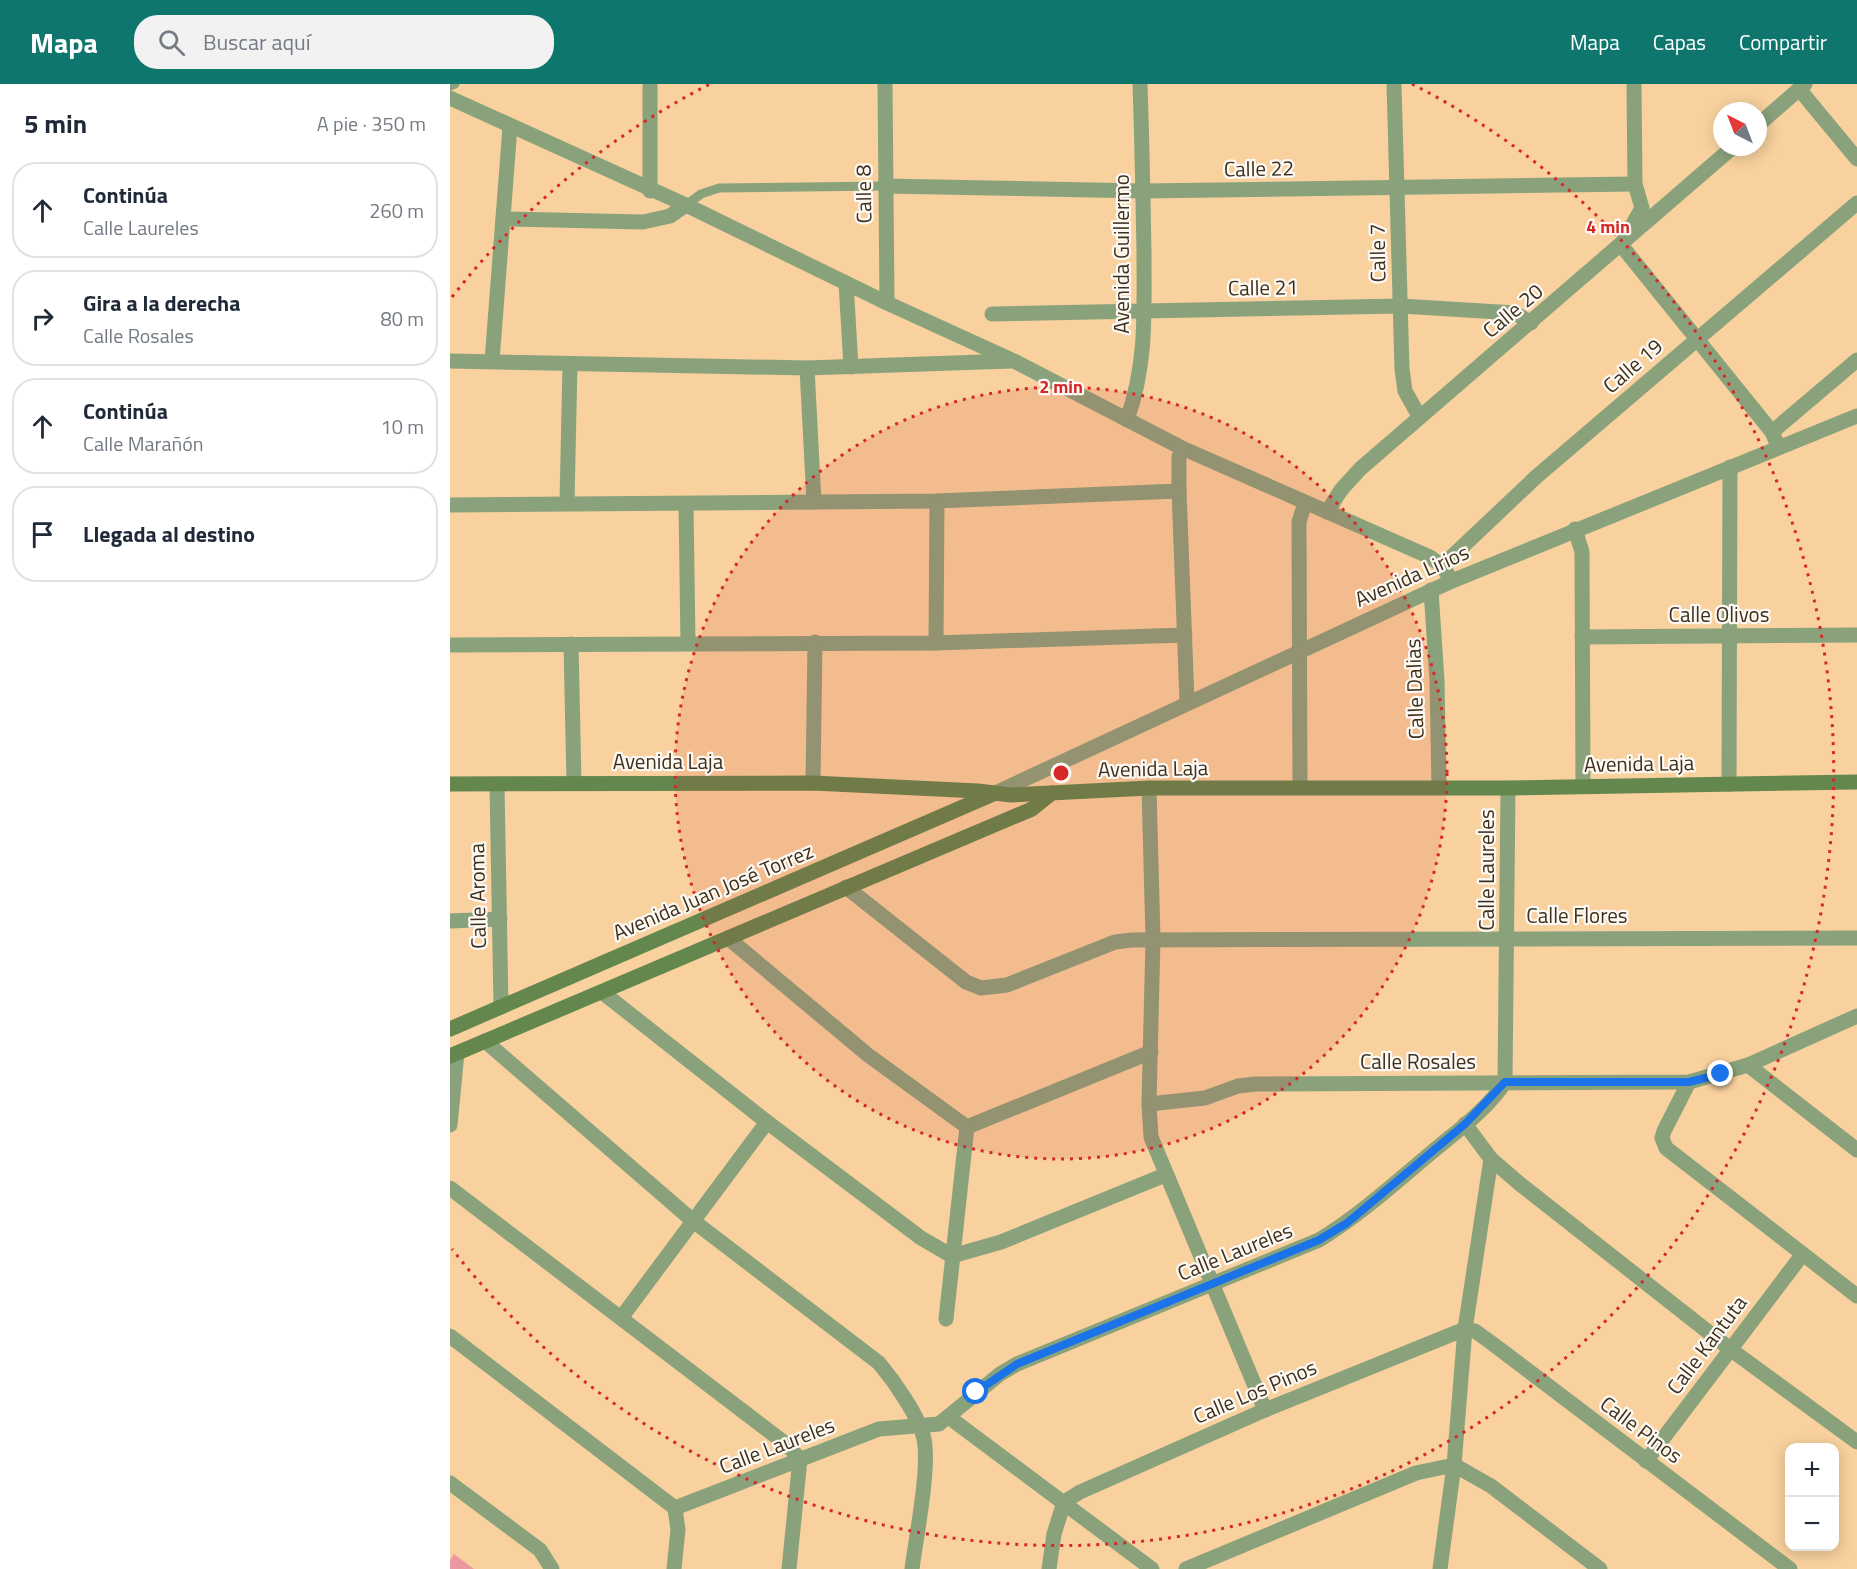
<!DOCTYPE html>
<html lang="es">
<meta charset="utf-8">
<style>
:root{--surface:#fff;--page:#f2f2f3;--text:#1f2937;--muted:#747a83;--line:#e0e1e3;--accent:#0f766e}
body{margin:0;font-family:"Titillium Web",sans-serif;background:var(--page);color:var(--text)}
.controls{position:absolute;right:18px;bottom:18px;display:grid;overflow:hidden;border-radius:12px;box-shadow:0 3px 15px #0003}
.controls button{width:54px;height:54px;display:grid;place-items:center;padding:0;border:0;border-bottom:2px solid var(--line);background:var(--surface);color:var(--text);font:30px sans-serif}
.compass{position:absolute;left:1263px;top:18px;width:54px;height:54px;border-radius:50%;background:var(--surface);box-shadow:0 3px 15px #0003;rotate:318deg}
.stop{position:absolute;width:18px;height:18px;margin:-14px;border:4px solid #1a73e8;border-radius:50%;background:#fff}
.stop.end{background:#1a73e8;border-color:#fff;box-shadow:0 2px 6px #0008}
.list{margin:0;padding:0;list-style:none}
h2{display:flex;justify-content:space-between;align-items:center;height:78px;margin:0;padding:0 24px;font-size:26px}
h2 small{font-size:20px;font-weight:400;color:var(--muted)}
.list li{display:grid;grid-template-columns:39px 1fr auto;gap:18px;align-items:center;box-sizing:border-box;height:96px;margin:0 12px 12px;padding:0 12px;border:2px solid var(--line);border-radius:24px}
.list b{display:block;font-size:22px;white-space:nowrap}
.list p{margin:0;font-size:20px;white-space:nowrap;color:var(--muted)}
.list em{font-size:20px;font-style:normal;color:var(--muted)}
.icon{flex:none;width:33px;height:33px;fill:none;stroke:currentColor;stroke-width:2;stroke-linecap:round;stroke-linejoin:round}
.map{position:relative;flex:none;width:1407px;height:1485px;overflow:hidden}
header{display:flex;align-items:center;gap:36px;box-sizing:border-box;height:84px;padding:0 30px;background:var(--accent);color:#fff}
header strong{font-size:28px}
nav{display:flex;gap:33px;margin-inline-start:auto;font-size:21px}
.search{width:420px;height:54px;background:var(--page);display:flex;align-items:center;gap:15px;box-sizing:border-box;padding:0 21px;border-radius:24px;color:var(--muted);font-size:22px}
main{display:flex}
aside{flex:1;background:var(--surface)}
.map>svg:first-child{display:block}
</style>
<header>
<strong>Mapa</strong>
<div class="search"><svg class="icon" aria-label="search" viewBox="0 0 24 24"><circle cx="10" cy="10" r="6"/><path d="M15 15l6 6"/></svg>Buscar aquí</div>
<nav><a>Mapa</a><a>Capas</a><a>Compartir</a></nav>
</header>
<main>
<aside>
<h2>5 min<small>A pie · 350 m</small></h2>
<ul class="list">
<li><svg class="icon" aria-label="ahead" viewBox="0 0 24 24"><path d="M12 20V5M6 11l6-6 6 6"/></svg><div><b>Continúa</b><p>Calle Laureles</p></div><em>260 m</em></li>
<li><svg class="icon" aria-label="right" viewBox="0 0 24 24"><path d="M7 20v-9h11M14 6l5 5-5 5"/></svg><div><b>Gira a la derecha</b><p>Calle Rosales</p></div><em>80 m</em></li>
<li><svg class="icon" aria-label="ahead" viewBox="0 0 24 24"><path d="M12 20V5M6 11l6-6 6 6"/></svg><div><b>Continúa</b><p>Calle Marañón</p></div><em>10 m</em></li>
<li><svg class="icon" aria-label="arrive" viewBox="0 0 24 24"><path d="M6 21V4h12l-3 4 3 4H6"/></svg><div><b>Llegada al destino</b></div></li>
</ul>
</aside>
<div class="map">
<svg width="1407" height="1485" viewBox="0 0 1407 1485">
<rect width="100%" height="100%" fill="#f8d19e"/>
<path fill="#ec98a0" d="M 4,1470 L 24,1485 L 0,1485 L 0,1476 Z"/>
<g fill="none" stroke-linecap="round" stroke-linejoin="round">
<g stroke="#8aa27c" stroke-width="9">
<path d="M 0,2 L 5,0"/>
<path d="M 236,121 L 251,110 L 269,104 L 434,102"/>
</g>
<g stroke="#8aa27c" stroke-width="15">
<path d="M 200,0 L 200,107"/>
<path d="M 435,0 L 437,219"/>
<path d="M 944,0 L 952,285 L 955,307 L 969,332"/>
<path d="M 1184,0 L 1185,100 L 1192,124 L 1171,161 L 1322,348 L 1328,362"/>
<path d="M 1349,5 L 1407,75"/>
<path d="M 0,14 L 236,121 L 437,219 L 564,277 L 732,364 L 980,473 L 992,482 L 1002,497"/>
<path d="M 1308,41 L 1355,0"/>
<path d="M 434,102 L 693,107 L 1185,100"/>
<path d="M 53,135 L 193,138 L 220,132 L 236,121"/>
<path d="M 396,199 L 401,283"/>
<path d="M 542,230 L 951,222 L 1065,229 L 1081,239"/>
<path d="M 0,277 L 357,284 L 561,277"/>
<path d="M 42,277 L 60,43"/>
<path d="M 357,284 L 364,418"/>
<path d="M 677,336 C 697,279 694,230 694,169 C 693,113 692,56 690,0"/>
<path d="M 1322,348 L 1407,276"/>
<path d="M 732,364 L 729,373 L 729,407 L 737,617"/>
<path d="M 117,418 L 120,280"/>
<path d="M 236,420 L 238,559"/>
<path d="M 0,421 L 487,417 L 729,407"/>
<path d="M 877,428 L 891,406 L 910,385 L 1283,63"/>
<path d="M 1125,445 L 1132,468 L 1133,702"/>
<path d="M 992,482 L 1086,393 L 1407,119"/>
<path d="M 981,506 L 987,597 L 989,703"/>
<path d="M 1132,553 L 1407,551"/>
<path d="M 486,559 L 487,417"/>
<path d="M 121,560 L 124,699"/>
<path d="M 0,561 L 486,559 L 735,551"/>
<path d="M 363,699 L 365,558"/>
<path d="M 47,700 L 51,923"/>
<path d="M 1279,700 L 1280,383"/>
<path d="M 850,703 L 849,438 L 855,419"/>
<path d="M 699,704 L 703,855 L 699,1020 L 701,1053 L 815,1326"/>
<path d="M 543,710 L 1002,497 L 1407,332"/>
<path d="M 396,803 L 516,898 L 531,904 L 557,901 L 665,858 L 682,856 L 1407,854"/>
<path d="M 0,837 L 50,835"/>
<path d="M 278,854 L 418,971 L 517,1043 L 701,968"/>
<path d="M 152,908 L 317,1038 L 471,1154 L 502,1172 L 551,1158 L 715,1091"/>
<path d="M 35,957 L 242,1136 L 429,1279 C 444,1297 469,1332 474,1355 C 480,1384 466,1453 462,1485"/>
<path d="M 1298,981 L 1407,1066"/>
<path d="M 1239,998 L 1214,1047 L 1212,1054 L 1216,1064 L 1407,1212"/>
<path d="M 699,1020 L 755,1014 L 788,1002 L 806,1000 L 1239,998 L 1298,981 L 1407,932"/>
<path d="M 1015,1040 L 1041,1075 L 1070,1100 L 1280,1265 L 1407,1358"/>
<path d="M 0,1041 L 7,969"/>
<path d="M 0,1104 L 336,1360 L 350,1375 L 339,1485"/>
<path d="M 171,1234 L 317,1038"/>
<path d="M 496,1235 L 517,1043"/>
<path d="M 1015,1245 L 1025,1247 L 1043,1260 L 1340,1485"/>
<path d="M 0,1252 L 225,1424 L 228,1446 L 224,1485"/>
<path d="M 500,1334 L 702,1485"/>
<path d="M 1196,1377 L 1352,1171"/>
<path d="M 0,1399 L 90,1466 L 102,1485"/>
<path d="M 225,1424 L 429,1345 L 489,1340 L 550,1290 L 567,1280 L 869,1156 C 910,1131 945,1099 982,1068 C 1007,1047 1037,1026 1055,998 L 1058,704"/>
<path d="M 599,1485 L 604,1450 L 614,1418 L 630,1408 L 815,1326 L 1015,1245"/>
<path d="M 736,1485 L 966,1389 L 1004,1381 L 1041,1402 L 1150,1485"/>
<path d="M 990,1485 L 1004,1381 L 1015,1245 L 1041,1075"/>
</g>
<g stroke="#64874d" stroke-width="15">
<path d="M 0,700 L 363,699 L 528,707 L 561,711 L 699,704 L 1058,704 L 1407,698"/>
<path d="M 0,945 L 543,710"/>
<path d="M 0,972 L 582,725 L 602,709"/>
</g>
</g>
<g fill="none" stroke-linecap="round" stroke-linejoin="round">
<path stroke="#1a73e8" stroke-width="8" d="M 526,1308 L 567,1280 L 869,1156 L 897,1139 L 1015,1040 L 1055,998 L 1239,998 L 1271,990"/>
</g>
<circle cx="611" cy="689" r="386" fill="#d62828" fill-opacity=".12"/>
<g fill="none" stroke="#d62828" stroke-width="3" stroke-dasharray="3 6">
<circle cx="611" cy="689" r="386"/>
<path d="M2 213A773 773 0 0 1 260 0M962 0A773 773 0 1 1 2 1165"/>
</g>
<g text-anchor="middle" stroke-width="4.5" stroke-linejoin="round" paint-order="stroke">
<g font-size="21" fill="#3f301b" stroke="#fdf9f4">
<text transform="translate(809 85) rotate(-1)" y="7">Calle 22</text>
<text transform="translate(414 110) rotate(-91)" y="7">Calle 8</text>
<text transform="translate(928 169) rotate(-91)" y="7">Calle 7</text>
<text transform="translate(672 170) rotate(-90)" y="7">Avenida Guillermo</text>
<text transform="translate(813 204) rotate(-1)" y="7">Calle 21</text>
<text transform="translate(1063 227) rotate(-40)" y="7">Calle 20</text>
<text transform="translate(1183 282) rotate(-41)" y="7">Calle 19</text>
<text transform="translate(962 492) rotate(-24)" y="7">Avenida Lirios</text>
<text x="1269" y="538">Calle Olivos</text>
<text transform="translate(965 605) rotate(-92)" y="7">Calle Dalias</text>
<text x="218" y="685">Avenida Laja</text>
<text transform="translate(1189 680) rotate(-1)" y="7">Avenida Laja</text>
<text transform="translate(703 685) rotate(-1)" y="7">Avenida Laja</text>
<text transform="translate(1037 786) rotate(-90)" y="7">Calle Laureles</text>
<text transform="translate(263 808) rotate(-23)" y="7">Avenida Juan José Torrez</text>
<text transform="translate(28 812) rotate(-91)" y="7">Calle Aroma</text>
<text x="1127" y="839">Calle Flores</text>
<text x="968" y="985">Calle Rosales</text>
<text transform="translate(785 1168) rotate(-22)" y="7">Calle Laureles</text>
<text transform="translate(1257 1261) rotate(-53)" y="7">Calle Kantuta</text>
<text transform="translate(805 1308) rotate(-23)" y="7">Calle Los Pinos</text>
<text transform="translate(1191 1346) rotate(37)" y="7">Calle Pinos</text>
<text transform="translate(327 1362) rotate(-21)" y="7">Calle Laureles</text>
</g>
</g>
<circle cx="611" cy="689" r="9" fill="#d62828" stroke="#fdf9f4" stroke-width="3"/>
<g font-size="18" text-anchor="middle" font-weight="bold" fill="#d62828" stroke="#fdf9f4" stroke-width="4.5" stroke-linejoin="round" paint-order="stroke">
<text x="1158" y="149">4 min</text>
<text x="611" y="309">2 min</text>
</g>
</svg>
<div class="controls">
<button>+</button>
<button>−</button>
</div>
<svg class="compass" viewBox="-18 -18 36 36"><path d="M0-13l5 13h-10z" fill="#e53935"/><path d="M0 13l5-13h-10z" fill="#747a83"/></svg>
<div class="stop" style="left:526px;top:1308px"></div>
<div class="stop end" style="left:1271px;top:990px"></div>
</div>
</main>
